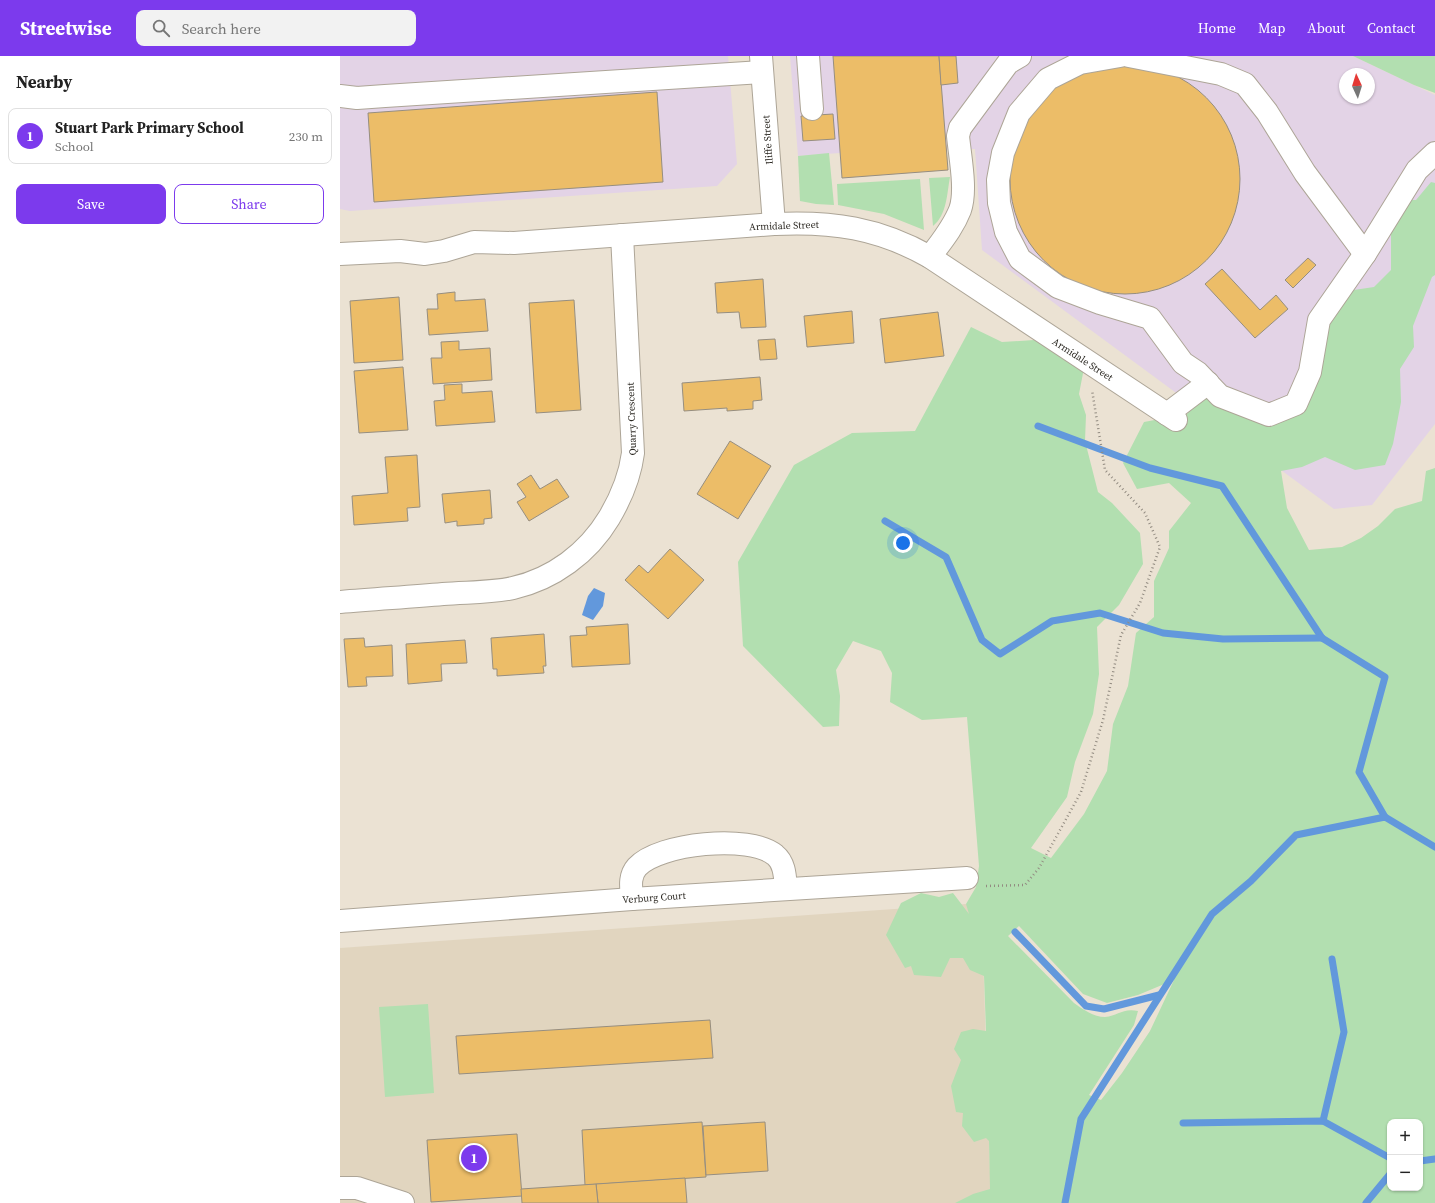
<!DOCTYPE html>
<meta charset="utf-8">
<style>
:root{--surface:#fff;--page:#f2f2f2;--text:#222;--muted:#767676;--line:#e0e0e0;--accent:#7c3aed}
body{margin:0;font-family:"Source Serif 4",serif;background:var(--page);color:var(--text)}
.controls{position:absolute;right:12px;bottom:12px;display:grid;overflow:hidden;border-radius:8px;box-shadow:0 1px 3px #0004}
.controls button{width:36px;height:36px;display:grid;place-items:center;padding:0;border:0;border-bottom:1px solid var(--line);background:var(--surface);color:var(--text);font:20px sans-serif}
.compass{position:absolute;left:999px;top:12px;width:36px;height:36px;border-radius:50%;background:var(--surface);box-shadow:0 1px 3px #0004;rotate:356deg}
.you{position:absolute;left:563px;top:487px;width:14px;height:14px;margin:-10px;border:3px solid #fff;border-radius:50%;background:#1a73e8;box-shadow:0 0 0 6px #1a73e833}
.badge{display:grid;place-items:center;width:26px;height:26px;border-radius:50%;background:var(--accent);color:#fff;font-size:13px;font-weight:700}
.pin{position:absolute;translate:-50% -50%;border:2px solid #fff;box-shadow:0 1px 4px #0006}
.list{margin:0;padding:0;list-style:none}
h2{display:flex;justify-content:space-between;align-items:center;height:52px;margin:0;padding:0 16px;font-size:17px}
h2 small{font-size:13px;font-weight:400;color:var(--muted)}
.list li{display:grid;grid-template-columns:26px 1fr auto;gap:12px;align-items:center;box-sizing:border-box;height:56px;margin:0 8px 8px;padding:0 8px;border:1px solid var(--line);border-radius:8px}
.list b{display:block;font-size:15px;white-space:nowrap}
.list p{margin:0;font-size:13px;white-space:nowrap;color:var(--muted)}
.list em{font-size:13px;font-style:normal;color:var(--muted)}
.actions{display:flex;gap:8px;padding:12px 16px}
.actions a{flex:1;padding:9px 0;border:1px solid var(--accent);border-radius:8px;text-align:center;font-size:14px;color:var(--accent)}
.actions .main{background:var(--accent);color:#fff}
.icon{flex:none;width:22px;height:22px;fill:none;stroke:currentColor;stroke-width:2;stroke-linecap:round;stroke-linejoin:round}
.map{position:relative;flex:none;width:1095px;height:1147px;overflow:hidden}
header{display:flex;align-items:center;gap:24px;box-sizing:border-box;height:56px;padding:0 20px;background:var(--accent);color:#fff}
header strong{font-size:19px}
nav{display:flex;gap:22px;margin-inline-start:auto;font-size:14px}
.search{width:280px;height:36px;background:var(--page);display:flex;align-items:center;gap:10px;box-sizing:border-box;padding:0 14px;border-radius:8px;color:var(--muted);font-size:15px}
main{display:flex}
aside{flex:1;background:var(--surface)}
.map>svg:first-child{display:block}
</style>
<header>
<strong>Streetwise</strong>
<div class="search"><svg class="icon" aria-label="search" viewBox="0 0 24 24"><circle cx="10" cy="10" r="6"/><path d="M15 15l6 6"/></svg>Search here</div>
<nav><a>Home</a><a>Map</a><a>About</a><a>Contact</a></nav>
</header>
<main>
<aside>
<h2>Nearby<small></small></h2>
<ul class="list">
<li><span class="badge">1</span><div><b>Stuart Park Primary School</b><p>School</p></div><em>230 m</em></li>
</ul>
<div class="actions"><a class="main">Save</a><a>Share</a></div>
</aside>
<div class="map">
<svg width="1095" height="1147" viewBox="0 0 1095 1147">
<rect width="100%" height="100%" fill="#ebe2d3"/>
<path fill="#e1d5bf" d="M 626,848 L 642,866 L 651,1147 L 0,1147 L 0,892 Z"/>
<g fill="#e3d3e6" fill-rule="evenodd">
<path d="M 0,0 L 388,0 L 397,108 L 377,130 L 10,155 L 0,153 Z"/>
<path d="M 450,0 L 1013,0 L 1095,39 L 1095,368 L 1032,449 L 994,453 L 642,194 L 635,93 L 606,94 L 608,114 L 502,122 L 500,97 L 458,100 ZM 1005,18 L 1029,18 L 1029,42 L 1005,42 Z"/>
</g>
<g fill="#b2dfb0" fill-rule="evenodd">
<path d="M 1013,0 L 1095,0 L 1095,37 L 1074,29 Z"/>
<path d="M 489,97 L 494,149 L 476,148 L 460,145 L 458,100 Z"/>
<path d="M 610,121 C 607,137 607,159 593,170 L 589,122 Z"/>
<path d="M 580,123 L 584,174 L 544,158 L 498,149 L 497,128 Z"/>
<path d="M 1091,126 L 1095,127 L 1095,219 L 1092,221 L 1073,270 L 1074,291 L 1060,313 L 1061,346 L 1053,388 L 1045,409 L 1015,414 L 985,401 L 962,411 L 941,415 L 947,452 L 969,494 L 1002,491 L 1021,482 L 1038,470 L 1055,453 L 1082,445 L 1086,415 L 1095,412 L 1095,1147 L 615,1147 L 633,1138 L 650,1133 L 649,1085 L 646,1082 L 634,1086 L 622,1070 L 623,1057 L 616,1056 L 611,1030 L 621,1004 L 614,993 L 621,976 L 633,973 L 646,975 L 644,920 L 630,914 L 623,902 L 610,902 L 601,921 L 574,919 L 571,910 L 565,912 L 546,879 L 561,847 L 581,837 L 599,841 L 613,837 L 629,858 L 626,848 L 636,831 L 639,810 L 627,661 L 582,664 L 550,646 L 552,617 L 541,595 L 513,585 L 496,614 L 500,640 L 499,670 L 483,671 L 403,590 L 398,506 L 454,409 L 512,377 L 575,375 L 631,271 L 662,286 L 694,284 L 744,312 L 739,338 L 746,359 L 745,385 L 758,436 L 772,447 L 800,477 L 803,508 L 779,549 L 757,571 L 759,618 L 753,658 L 735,706 L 727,741 L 691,792 L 711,802 L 744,758 L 767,715 L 773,668 L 788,630 L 796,577 L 814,561 L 814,525 L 829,492 L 829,475 L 851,447 L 829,427 L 797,433 L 783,407 L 804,366 L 847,358 L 864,338 L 929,359 L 956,348 L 986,266 L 1007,235 L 1034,231 L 1051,214 L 1051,173 L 1065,144 L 1076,144 ZM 679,870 L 743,938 L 767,947 L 798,939 L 834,924 L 810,975 L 782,1017 L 761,1044 L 749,1039 L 794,969 L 798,955 C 782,952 778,960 765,961 C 754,961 742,953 734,947 L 668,880 ZM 1050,1066 L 1080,1066 L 1080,1132 L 1050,1132 Z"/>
<path d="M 88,948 L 94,1037 L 45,1041 L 39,951 Z"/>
</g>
<path fill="#6298dc" d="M 254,532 L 265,537 L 263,550 L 253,564 L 242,559 L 248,540 Z"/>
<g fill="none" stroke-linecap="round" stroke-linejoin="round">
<g stroke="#6298dc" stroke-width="7">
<path d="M 698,370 L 810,412 L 882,430 L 982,582 L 1045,621 L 1019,716 L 1045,761"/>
<path d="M 545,465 L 606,501 L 642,584 L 660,598 L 712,565 L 760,557 L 823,577 L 883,583 L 982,582"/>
<path d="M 675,876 L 746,950 L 764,953 L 819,939"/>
<path d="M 983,1065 L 1004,976 L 992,903"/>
<path d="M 843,1067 L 983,1065 L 1050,1102"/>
<path d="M 1080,1105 L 1095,1103"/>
<path d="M 725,1147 L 741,1063 L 872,858 L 911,825 L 956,779 L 1045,761 L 1095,791"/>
<path d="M 1026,1147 L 1050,1118"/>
</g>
</g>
<g fill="#ecbd68" stroke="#968e80">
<path d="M 493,0 L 599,0 L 608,114 L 502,122 Z"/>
<path d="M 599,0 L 616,0 L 618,27 L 601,29 Z"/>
<circle cx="785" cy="123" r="115"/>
<path d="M 317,36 L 323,126 L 34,146 L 28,57 Z"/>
<path d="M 493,58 L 495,83 L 463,85 L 461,60 Z"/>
<path d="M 968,202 L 976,209 L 953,232 L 945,224 Z"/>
<path d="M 882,213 L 920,254 L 936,239 L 948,253 L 915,282 L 865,228 Z"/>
<path d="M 423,223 L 426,271 L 401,272 L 399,256 L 377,257 L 375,227 Z"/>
<path d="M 115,236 L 115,245 L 145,243 L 148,275 L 89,279 L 87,253 L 98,253 L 97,238 Z"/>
<path d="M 59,241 L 63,304 L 14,307 L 10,245 Z"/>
<path d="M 234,244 L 241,354 L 196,357 L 189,247 Z"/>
<path d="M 512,255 L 514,287 L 467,291 L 464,260 Z"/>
<path d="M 598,256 L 604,300 L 545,307 L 540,263 Z"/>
<path d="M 435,283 L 437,303 L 420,304 L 418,284 Z"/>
<path d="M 119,285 L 119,294 L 150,292 L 152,324 L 93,328 L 91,302 L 102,302 L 101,286 Z"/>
<path d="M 63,311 L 68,374 L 19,377 L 14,315 Z"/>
<path d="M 420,321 L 422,344 L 413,345 L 413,353 L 387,355 L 387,352 L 344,355 L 342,327 Z"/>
<path d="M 122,328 L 122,337 L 152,335 L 155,366 L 96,370 L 94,345 L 105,344 L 104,329 Z"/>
<path d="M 390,385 L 431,410 L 398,463 L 357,438 Z"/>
<path d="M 77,399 L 80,451 L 67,452 L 68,465 L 14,469 L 12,440 L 48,437 L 45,401 Z"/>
<path d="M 191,419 L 200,433 L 217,423 L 229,441 L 189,465 L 177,446 L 186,441 L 177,428 Z"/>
<path d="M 150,434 L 152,462 L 144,463 L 144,468 L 117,470 L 117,465 L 105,467 L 102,438 Z"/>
<path d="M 330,493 L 364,524 L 328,563 L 285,524 L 299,509 L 308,517 Z"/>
<path d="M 288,568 L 290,608 L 232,611 L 230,580 L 247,579 L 246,571 Z"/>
<path d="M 204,578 L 206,610 L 203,610 L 204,617 L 157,620 L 157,613 L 153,613 L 151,582 Z"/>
<path d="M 24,582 L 25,591 L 52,589 L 53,620 L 26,621 L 27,630 L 8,631 L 4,583 Z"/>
<path d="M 125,584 L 127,607 L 101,608 L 102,625 L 68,628 L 66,588 Z"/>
<path d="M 370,964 L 373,1002 L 119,1018 L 116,980 Z"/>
<path d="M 362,1066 L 366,1121 L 245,1129 L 242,1074 Z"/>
<path d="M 425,1066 L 428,1115 L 366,1119 L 363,1070 Z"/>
<path d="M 177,1078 L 182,1140 L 91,1146 L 87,1084 Z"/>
<path d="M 345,1122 L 347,1147 L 258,1147 L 256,1128 Z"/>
<path d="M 256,1128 L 258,1147 L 182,1147 L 181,1133 Z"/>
</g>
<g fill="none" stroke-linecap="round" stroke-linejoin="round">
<defs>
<g id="minor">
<path d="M 421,0 L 434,168"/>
<path d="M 468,0 L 472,53"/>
<path d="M 780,0 L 740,7 L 708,23 L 679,57 L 663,97 L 658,124 L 659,147 L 666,176 L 680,203 L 718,231 L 760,247 L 810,262 L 843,307 L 858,317 L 880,340 L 929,359 L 956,348 L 970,316 L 979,264 L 1025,198 L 1077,114 L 1095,97"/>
<path d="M 789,0 L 881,18 L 905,28 L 927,56 L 965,117 L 1025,198"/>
<path d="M 0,40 L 17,42 L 45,40 L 422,16"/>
<path d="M 0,198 L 60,195 L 85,198 L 104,195 L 134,186 L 174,187 L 434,168 C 492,165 539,172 590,201 L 836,364"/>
<path d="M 590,201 C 601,186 613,172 620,154 C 627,135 620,101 618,80 L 620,72 L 668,7 L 680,0"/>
<path d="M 827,358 L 868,327"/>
<path d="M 0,546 C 34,543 69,541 103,538 C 126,536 151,537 173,532 C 213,523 248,497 269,462 C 281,442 290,420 293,397 L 282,179"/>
<path d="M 292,843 C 291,831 289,820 297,811 C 319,787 410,778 435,799 C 445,807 445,821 446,833"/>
<path d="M 0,865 L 292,843 L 627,822"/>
<path d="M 0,1132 L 17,1132 L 63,1147"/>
</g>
</defs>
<use href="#minor" stroke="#ada597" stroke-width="24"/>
<path stroke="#928b81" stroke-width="2.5" stroke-dasharray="1 3" stroke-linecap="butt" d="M 646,830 L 685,829 L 699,812 L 741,736 L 763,664 L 781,579 L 800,547 L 820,491 L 805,457 L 765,414 L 752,334"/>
<use href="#minor" stroke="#fff" stroke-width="22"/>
</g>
<g text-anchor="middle" stroke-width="3" stroke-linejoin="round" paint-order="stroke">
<g font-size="10" fill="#2c2923" stroke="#fff">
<text transform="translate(427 84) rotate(-94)" y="4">Iliffe Street</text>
<text transform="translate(444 169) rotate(-2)" y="4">Armidale Street</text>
<text transform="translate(743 303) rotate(33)" y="4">Armidale Street</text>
<text transform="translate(291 363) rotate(-92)" y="4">Quarry Crescent</text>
<text transform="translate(314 841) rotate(-4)" y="4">Verburg Court</text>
</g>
</g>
</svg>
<div class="controls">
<button>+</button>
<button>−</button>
</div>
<svg class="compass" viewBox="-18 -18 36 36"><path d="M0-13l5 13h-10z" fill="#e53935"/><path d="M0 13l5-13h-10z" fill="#767676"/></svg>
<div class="you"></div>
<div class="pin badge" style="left:134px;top:1102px">1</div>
</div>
</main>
